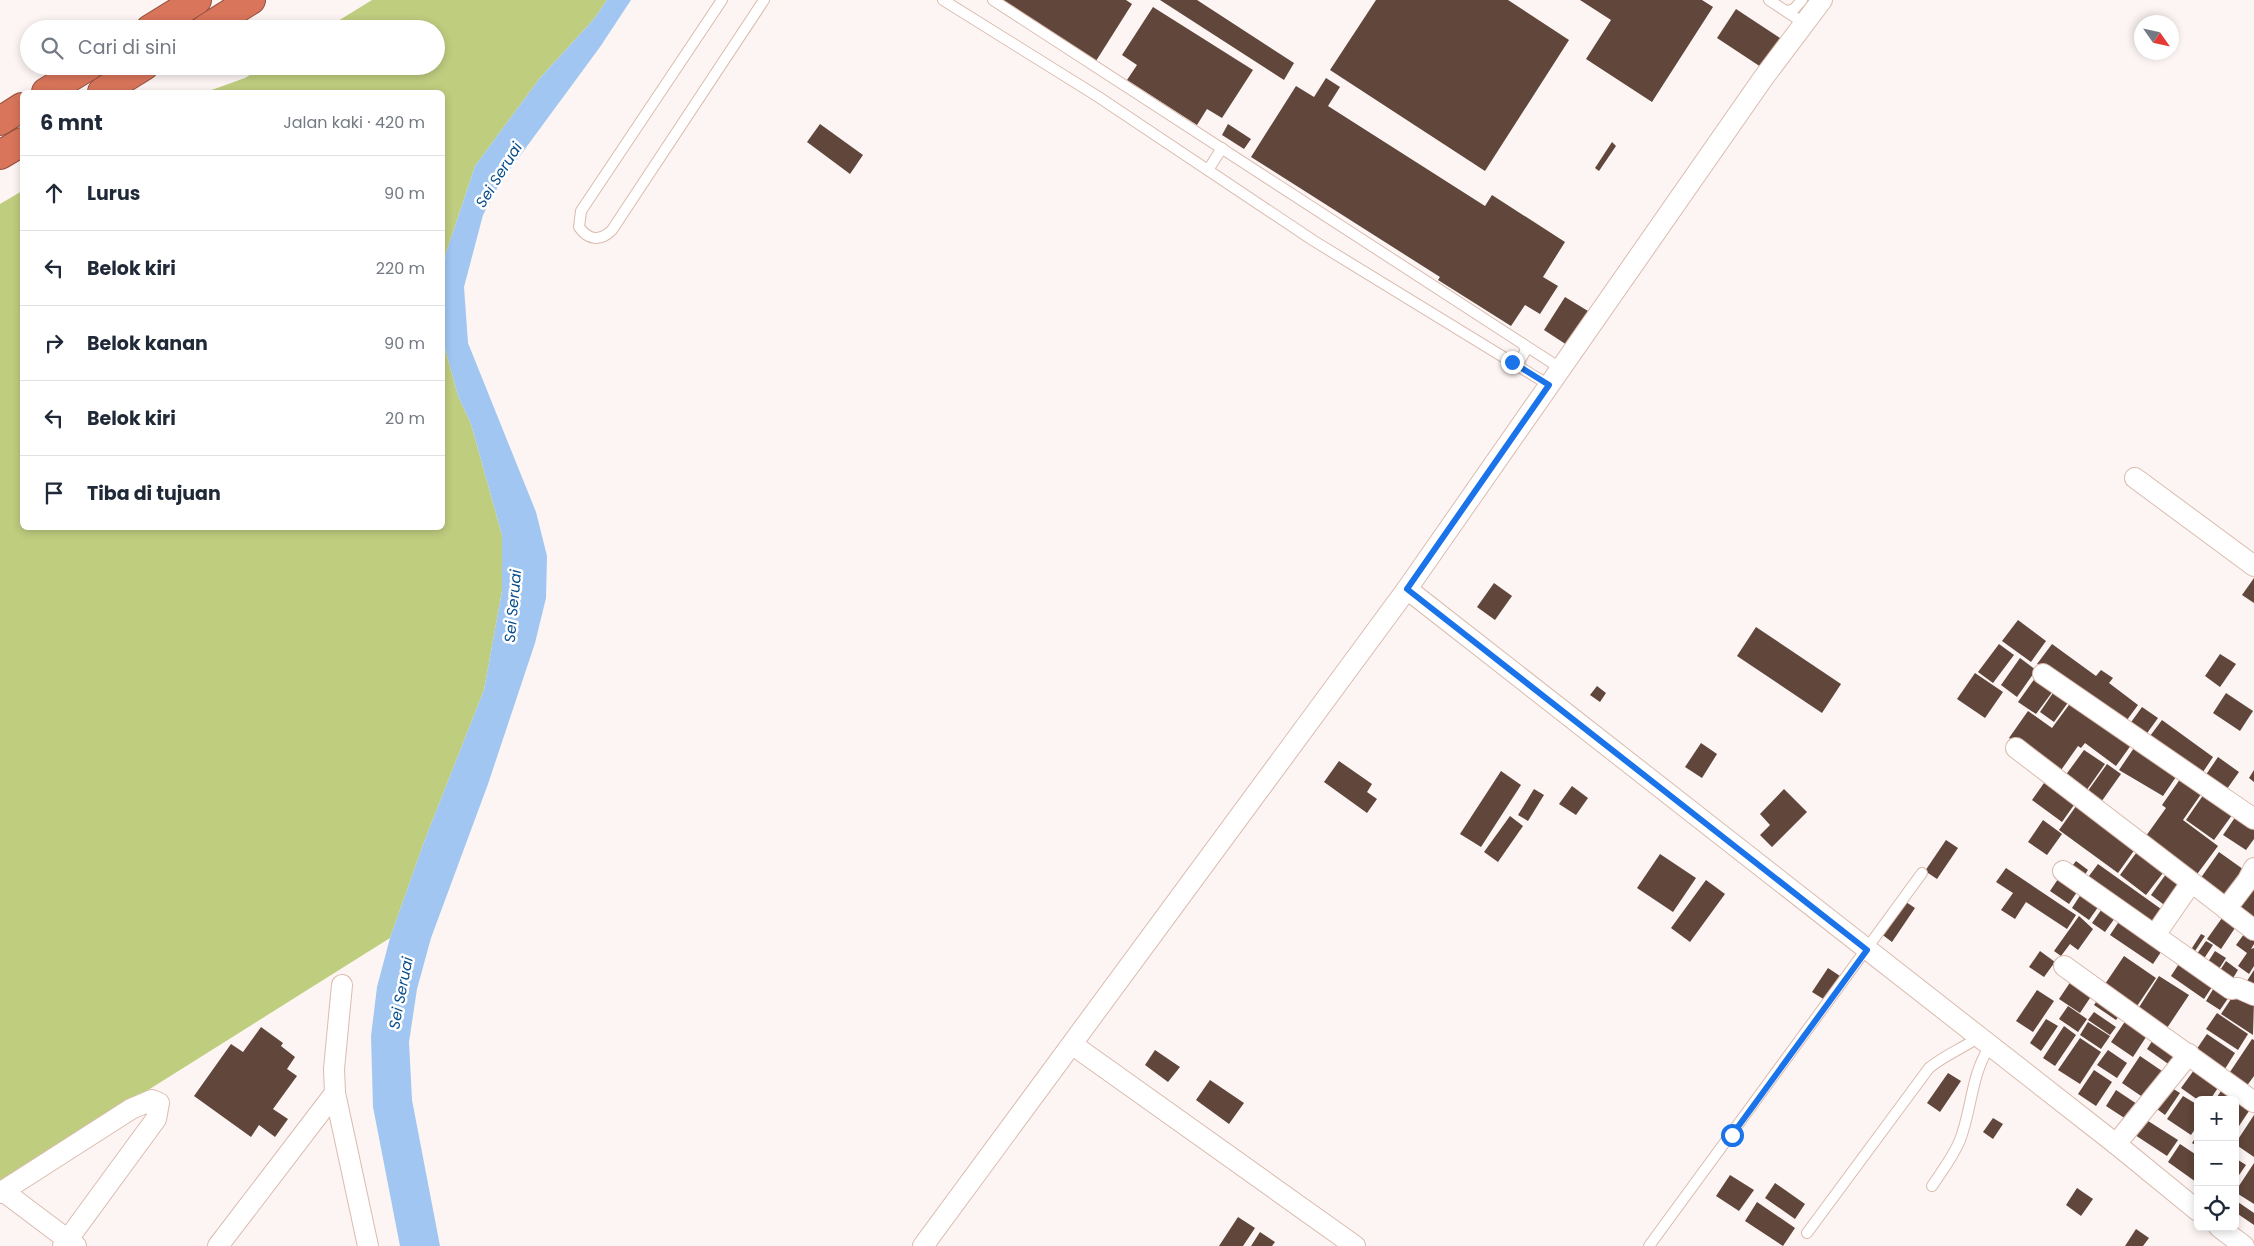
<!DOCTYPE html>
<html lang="id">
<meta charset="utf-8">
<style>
:root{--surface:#fff;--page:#f2f2f3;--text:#1f2937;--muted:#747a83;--line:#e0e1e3}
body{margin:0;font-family:Poppins,sans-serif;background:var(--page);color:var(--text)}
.controls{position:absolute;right:15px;bottom:15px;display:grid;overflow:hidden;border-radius:8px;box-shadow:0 2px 8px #0003}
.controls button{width:45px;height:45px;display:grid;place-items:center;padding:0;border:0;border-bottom:1px solid var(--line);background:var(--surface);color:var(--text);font:25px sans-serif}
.compass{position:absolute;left:2134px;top:15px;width:45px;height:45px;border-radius:50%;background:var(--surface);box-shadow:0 2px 8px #0003;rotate:124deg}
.stop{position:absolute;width:15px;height:15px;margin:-11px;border:4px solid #1a73e8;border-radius:50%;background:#fff}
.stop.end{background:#1a73e8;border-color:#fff;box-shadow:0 1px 5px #0008}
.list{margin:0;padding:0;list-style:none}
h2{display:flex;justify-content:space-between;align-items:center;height:65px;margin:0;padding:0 20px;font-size:21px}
h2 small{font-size:16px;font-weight:400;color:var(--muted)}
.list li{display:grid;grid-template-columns:32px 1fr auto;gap:15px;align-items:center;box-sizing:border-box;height:75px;padding:0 20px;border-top:1px solid var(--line)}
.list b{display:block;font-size:19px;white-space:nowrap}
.list em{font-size:16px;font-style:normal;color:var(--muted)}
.icon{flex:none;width:28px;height:28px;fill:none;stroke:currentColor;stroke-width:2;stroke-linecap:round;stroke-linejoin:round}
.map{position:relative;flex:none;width:2254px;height:1246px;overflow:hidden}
.search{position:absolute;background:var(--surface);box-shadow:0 2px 8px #0003;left:20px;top:20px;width:425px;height:55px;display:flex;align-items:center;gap:12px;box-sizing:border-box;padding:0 18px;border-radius:28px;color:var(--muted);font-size:19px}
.panel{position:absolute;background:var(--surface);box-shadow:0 2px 8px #0003;left:20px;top:90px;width:425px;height:440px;border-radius:8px}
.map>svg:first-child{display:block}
</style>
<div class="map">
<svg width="2254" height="1246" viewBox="0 0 2254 1246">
<rect width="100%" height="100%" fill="#fcf5f3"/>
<g fill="#bfcd7f">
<path d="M 372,0 L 607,0 L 594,19 L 540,78 L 475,166 L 446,253 L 443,282 L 442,92 L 206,92 L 245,78 L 264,66 L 436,66 L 436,29 L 325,29 Z"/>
<path d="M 22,191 L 22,528 L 442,528 L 443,329 L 445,348 L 458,396 L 471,424 L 502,535 L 502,591 L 484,690 L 424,842 L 390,938 L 0,1183 L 0,204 Z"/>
</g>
<path fill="#a1c6f1" d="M 607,0 L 631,0 L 600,47 L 500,183 L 483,215 L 464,287 L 468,343 L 536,512 L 547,556 L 546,598 L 535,643 L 488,784 L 431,938 L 417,989 L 409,1042 L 412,1100 L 440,1246 L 400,1246 L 373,1107 L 371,1036 L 377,987 L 390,938 L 424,842 L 484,690 L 502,591 L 502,535 L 471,424 L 458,396 L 445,348 L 442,282 L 446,253 L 475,166 L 540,78 L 594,19 Z"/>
<g fill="#60463b">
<path d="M 1002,0 L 1126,0 L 1132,4 L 1096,61 Z"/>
<path d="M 1160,0 L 1197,0 L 1294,63 L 1284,80 Z"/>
<path d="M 1376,0 L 1508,0 L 1569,40 L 1485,171 L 1330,70 Z"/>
<path d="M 1580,0 L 1702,0 L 1713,7 L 1652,102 L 1586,59 L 1611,20 Z"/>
<path d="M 1153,7 L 1253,70 L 1222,118 L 1207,109 L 1197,125 L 1127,80 L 1137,65 L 1122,55 Z"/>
<path d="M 1736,9 L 1783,40 L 1764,69 L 1717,38 Z"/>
<path d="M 1326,78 L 1340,87 L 1328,106 L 1485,206 L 1492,195 L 1565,242 L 1543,277 L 1558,286 L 1540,314 L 1525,305 L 1511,326 L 1438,280 L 1440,277 L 1251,157 L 1296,86 L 1314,97 Z"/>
<path d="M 820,124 L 863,155 L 850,174 L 807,142 Z"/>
<path d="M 1228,124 L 1251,139 L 1244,149 L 1222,135 Z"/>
<path d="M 1612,142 L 1616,146 L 1599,171 L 1595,168 Z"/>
<path d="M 1565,297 L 1588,311 L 1567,345 L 1544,330 Z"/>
<path d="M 2254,578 L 2254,603 L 2242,595 Z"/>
<path d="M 1494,583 L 1512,596 L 1495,620 L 1477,607 Z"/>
<path d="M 2018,620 L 2046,641 L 2031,662 L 2002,641 Z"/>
<path d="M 1756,627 L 1841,684 L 1822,713 L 1737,656 Z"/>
<path d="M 1999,644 L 2014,655 L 1993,683 L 1978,672 Z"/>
<path d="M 2052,644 L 2096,676 L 2101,670 L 2113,678 L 2109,683 L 2138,705 L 2124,724 L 2037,664 Z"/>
<path d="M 2220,654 L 2236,664 L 2220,687 L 2205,676 Z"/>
<path d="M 2020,658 L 2036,670 L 2017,697 L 2001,685 Z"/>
<path d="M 1975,673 L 2003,692 L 1985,718 L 1957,699 Z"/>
<path d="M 2038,674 L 2056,687 L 2036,714 L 2018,702 Z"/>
<path d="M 1597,686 L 1606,693 L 1600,702 L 1590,695 Z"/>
<path d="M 2057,687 L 2072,697 L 2054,722 L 2040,712 Z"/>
<path d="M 2226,693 L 2253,711 L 2240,731 L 2213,713 Z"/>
<path d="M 2074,698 L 2134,741 L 2116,766 L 2085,743 L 2081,748 L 2078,746 L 2059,773 L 2009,738 L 2028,711 L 2052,728 Z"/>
<path d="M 2142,707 L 2158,718 L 2145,736 L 2129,725 Z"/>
<path d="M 2162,720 L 2213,757 L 2199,778 L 2147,740 Z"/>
<path d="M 2138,742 L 2180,771 L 2163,796 L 2119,770 Z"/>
<path d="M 1701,743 L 1717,754 L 1702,778 L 1685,767 Z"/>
<path d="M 2084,750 L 2105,764 L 2086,791 L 2065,776 Z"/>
<path d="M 2218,757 L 2239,772 L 2222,796 L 2201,782 Z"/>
<path d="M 1339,761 L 1372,784 L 1367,792 L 1377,799 L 1367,813 L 1324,782 Z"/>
<path d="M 2107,764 L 2121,774 L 2099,805 L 2085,795 Z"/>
<path d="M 2254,770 L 2254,782 L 2249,778 Z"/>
<path d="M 1501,771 L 1521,785 L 1481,847 L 1460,834 Z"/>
<path d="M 2183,775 L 2204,790 L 2183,820 L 2218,846 L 2192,881 L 2141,843 L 2166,808 L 2162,805 Z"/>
<path d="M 2044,783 L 2074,805 L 2062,822 L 2032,800 Z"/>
<path d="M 1572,786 L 1588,798 L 1576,815 L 1559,804 Z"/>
<path d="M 1534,789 L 1544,795 L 1528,821 L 1518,815 Z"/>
<path d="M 1784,789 L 1807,812 L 1772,847 L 1760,835 L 1770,825 L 1760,814 Z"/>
<path d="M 2206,791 L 2235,811 L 2214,840 L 2186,820 Z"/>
<path d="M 2079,802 L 2138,845 L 2118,873 L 2059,830 Z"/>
<path d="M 1510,816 L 1523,826 L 1498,862 L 1484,852 Z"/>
<path d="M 2236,816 L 2254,828 L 2254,839 L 2246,850 L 2223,835 Z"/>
<path d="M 2043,820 L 2062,834 L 2047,855 L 2028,842 Z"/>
<path d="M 1946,840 L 1958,848 L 1937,879 L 1925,871 Z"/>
<path d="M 2139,849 L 2166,869 L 2146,895 L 2120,875 Z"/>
<path d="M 2219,852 L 2247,872 L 2228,899 L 2200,879 Z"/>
<path d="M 1660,854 L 1696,878 L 1673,912 L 1637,888 Z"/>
<path d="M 2076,861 L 2088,870 L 2082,879 L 2069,870 Z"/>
<path d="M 2098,864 L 2161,909 L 2146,930 L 2083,884 Z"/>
<path d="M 2006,868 L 2076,915 L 2067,929 L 2026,902 L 2015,919 L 2001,910 L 2013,893 L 1996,882 Z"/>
<path d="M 2166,874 L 2182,885 L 2167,907 L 2151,895 Z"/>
<path d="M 2060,876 L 2079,889 L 2069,904 L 2050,891 Z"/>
<path d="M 1706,880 L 1725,894 L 1690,942 L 1671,928 Z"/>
<path d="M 2254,881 L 2254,927 L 2229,909 Z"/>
<path d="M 2083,891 L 2101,903 L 2089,920 L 2072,908 Z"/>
<path d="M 1903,900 L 1915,908 L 1892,942 L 1880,933 Z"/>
<path d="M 2104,906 L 2117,915 L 2105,932 L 2092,923 Z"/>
<path d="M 2079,916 L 2093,929 L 2078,950 L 2070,944 L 2061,956 L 2054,951 Z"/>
<path d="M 2122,917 L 2165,946 L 2153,964 L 2110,935 Z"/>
<path d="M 2222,918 L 2235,928 L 2221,949 L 2207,939 Z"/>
<path d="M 2247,930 L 2254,935 L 2254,944 L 2251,949 L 2254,948 L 2254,966 L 2249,974 L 2238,966 L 2247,953 L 2236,945 Z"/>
<path d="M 2201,934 L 2205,936 L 2195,951 L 2192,948 Z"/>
<path d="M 2206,941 L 2213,945 L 2201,963 L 2194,958 Z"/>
<path d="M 2040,951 L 2055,962 L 2044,977 L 2029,967 Z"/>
<path d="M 2215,951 L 2226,958 L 2215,975 L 2204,968 Z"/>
<path d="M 2124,956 L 2156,978 L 2135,1009 L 2103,987 Z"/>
<path d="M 2182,959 L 2216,981 L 2204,999 L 2171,976 Z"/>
<path d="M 2226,961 L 2238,970 L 2230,983 L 2217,975 Z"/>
<path d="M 1828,968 L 1840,976 L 1825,1000 L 1812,992 Z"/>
<path d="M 2254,970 L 2254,990 L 2245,984 Z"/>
<path d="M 2159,976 L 2189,995 L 2165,1031 L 2136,1012 Z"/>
<path d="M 2071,981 L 2092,995 L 2080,1013 L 2059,999 Z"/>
<path d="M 2218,981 L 2233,991 L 2220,1010 L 2206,1001 Z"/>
<path d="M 2037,990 L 2054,1001 L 2033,1032 L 2016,1021 Z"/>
<path d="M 2237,990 L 2254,1001 L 2253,1035 L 2221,1014 Z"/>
<path d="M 2100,996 L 2123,1011 L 2116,1020 L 2094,1005 Z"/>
<path d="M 2068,1006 L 2087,1019 L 2078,1032 L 2059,1019 Z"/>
<path d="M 2094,1012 L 2116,1027 L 2110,1035 L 2088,1020 Z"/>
<path d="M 2217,1013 L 2248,1034 L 2238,1050 L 2206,1029 Z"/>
<path d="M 2046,1019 L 2058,1026 L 2041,1051 L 2030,1043 Z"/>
<path d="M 2126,1020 L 2148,1034 L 2133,1057 L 2111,1042 Z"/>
<path d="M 2088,1022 L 2110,1036 L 2101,1049 L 2080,1035 Z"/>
<path d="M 2064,1026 L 2076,1035 L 2055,1066 L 2043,1058 Z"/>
<path d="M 261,1027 L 283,1043 L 281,1046 L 295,1057 L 287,1069 L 297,1076 L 273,1109 L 288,1119 L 275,1137 L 259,1125 L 251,1137 L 194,1096 L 231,1044 L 243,1052 Z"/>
<path d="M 2207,1034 L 2235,1053 L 2223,1072 L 2194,1053 Z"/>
<path d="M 2156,1035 L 2184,1054 L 2174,1068 L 2147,1049 Z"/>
<path d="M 2080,1038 L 2101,1052 L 2080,1084 L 2058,1070 Z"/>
<path d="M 2252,1039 L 2254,1040 L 2254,1076 L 2246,1087 L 2228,1075 Z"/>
<path d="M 1155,1050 L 1180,1067 L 1168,1082 L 1145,1065 Z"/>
<path d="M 2108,1050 L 2127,1063 L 2117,1078 L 2097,1065 Z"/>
<path d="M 2140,1056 L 2165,1073 L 2147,1100 L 2122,1083 Z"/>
<path d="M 2197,1066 L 2221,1083 L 2210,1100 L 2198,1100 L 2181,1088 Z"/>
<path d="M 2094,1070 L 2112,1082 L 2096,1106 L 2078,1094 Z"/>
<path d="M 1948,1073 L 1961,1081 L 1940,1112 L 1927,1103 Z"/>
<path d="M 1210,1080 L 1244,1103 L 1229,1124 L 1196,1100 Z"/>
<path d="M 2167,1085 L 2180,1093 L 2165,1115 L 2153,1106 Z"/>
<path d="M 2225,1085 L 2236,1093 L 2231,1100 L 2215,1100 Z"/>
<path d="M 2116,1090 L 2140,1106 L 2129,1121 L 2106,1106 Z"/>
<path d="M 2183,1096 L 2198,1105 L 2198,1125 L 2191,1135 L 2167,1119 Z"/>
<path d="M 2239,1096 L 2253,1105 L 2237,1129 L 2235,1101 Z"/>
<path d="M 2254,1115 L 2254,1157 L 2235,1144 Z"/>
<path d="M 1993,1118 L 2003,1124 L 1993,1139 L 1983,1132 Z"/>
<path d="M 2145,1119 L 2178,1140 L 2167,1156 L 2135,1135 Z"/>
<path d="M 2198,1134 L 2198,1147 L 2192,1143 Z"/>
<path d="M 2180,1144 L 2198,1156 L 2196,1182 L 2168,1162 Z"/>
<path d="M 2235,1158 L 2246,1165 L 2235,1181 Z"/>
<path d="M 2254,1163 L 2254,1204 L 2235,1192 Z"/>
<path d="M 1730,1175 L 1754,1190 L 1739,1211 L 1716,1196 Z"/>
<path d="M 1775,1183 L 1805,1204 L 1795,1219 L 1765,1198 Z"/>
<path d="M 2077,1188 L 2093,1199 L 2081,1216 L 2066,1205 Z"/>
<path d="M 2235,1200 L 2254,1213 L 2254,1225 L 2235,1212 Z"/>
<path d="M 1757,1202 L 1795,1228 L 1783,1246 L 1745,1221 Z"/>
<path d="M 1238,1217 L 1255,1228 L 1243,1246 L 1219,1246 Z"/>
<path d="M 2136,1229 L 2149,1238 L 2143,1246 L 2125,1246 Z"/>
<path d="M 1260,1232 L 1275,1242 L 1272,1246 L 1251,1246 Z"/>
</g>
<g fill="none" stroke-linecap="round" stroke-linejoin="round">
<defs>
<g id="lane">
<path d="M 722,0 L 581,211 L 579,227 C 588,240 600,242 612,230 L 764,0"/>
<path d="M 943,0 L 1097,96 L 1314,241 L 1549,385"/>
<path d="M 993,0 L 1523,344 L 1526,350 L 1519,362 L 1512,362"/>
<path d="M 1769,0 L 1805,24"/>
<path d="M 1787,11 L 1794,9 L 1802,0"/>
<path d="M 1208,170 L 1222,148"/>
<path d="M 1523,344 L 1560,368"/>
<path d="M 1932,1186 C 1942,1171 1953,1157 1960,1140 C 1972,1109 1971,1074 1990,1046"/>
<path d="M 1807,1233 L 1929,1068 C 1945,1055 1963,1048 1979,1037"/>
<path d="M 1649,1246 L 1922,873"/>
</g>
<g id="street">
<path d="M 2135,478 L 2254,566"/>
<path d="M 1407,589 L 2116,1144 L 2198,1211"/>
<path d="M 2043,674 L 2254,819"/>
<path d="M 2016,748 L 2254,930"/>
<path d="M 2063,871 L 2231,989 L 2238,988 L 2254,995"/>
<path d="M 2226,909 L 2248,880 L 2254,868"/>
<path d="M 2155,935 L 2191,883"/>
<path d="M 2064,966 L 2254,1102"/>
<path d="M 342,985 L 334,1069 L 335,1093 L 368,1246"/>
<path d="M 1073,1045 L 1355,1246"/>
<path d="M 2116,1144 L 2189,1054"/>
<path d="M 3,1191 L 131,1109 L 152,1100 L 159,1103 L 156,1119 L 63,1246"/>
<path d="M 0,1193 L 3,1191 L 76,1246"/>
<path d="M 2219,1227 L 2244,1246"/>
<path d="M 218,1246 L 335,1093"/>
<path d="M 923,1246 L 1407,589 L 1764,77 L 1822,0"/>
</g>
<g id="highway">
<path d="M 150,29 L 197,0"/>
<path d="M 205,29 L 251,0"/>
<path d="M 46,92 L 89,66"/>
<path d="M 102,92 L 144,66"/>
<path d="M 0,121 L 22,107"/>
<path d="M 0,155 L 22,142"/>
</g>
</defs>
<use href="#lane" stroke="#dbbbaf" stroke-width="12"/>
<use href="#street" stroke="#dbbbaf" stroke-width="22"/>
<use href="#highway" stroke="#934f3d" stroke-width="30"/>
<use href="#lane" stroke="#fff" stroke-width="10"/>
<use href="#street" stroke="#fff" stroke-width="20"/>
<use href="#highway" stroke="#d8755b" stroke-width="28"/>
</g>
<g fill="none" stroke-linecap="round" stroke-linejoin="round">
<path stroke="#1a73e8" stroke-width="6" d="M 1512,362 L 1549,385 L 1407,589 L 1867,950 L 1732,1135"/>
</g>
<g text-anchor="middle" stroke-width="5" stroke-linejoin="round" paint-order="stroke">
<g font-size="15" font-style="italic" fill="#074d8b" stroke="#fff">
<text transform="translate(499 175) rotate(-58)" y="5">Sei Seruai</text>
<text transform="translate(513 606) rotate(-85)" y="5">Sei Seruai</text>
<text transform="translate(401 993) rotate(-79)" y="5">Sei Seruai</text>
</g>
</g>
</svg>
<div class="controls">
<button>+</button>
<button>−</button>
<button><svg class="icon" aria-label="locate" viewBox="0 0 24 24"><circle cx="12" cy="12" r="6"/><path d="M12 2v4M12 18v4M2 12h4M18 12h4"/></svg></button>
</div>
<svg class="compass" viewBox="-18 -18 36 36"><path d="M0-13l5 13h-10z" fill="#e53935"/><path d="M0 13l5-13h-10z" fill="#747a83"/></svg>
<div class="stop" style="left:1732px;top:1135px"></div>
<div class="stop end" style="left:1512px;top:362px"></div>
<div class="search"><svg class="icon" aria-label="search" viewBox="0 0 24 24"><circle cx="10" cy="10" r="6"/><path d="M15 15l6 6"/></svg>Cari di sini</div>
<section class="panel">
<h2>6 mnt<small>Jalan kaki · 420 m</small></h2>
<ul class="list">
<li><svg class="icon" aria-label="ahead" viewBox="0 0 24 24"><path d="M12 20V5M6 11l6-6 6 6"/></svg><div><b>Lurus</b></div><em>90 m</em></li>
<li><svg class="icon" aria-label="left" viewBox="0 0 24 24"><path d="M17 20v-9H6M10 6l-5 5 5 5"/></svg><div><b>Belok kiri</b></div><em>220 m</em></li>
<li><svg class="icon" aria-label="right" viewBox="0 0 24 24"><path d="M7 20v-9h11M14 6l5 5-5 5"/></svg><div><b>Belok kanan</b></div><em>90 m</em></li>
<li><svg class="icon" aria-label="left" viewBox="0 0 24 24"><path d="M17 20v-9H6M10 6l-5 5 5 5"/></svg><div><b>Belok kiri</b></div><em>20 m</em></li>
<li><svg class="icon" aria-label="arrive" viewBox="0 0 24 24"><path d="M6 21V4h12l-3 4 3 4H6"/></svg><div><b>Tiba di tujuan</b></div></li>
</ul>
</section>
</div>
